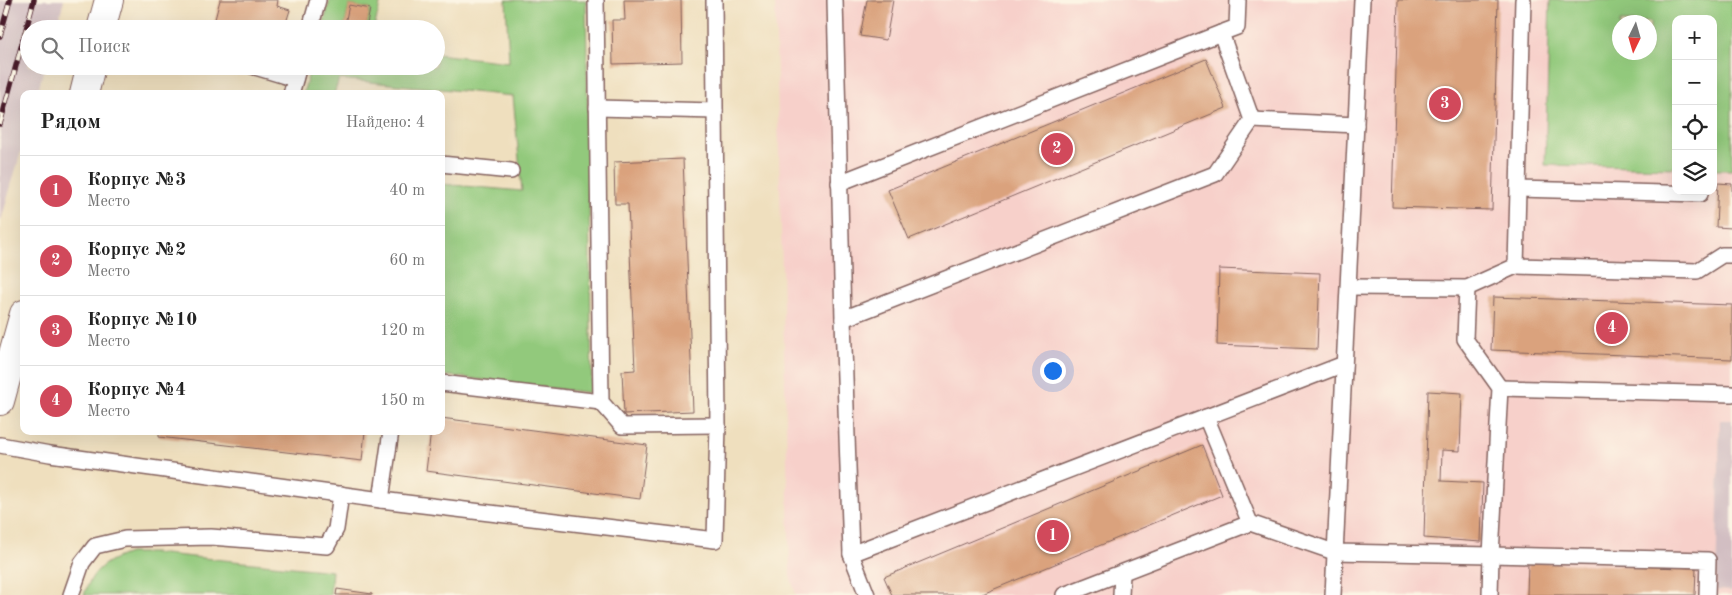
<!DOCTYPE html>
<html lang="ru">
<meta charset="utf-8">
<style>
:root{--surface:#fff;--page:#f2f2f2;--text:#222;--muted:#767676;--line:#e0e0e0;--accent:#d1495b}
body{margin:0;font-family:"Old Standard TT",serif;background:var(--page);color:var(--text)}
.controls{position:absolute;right:15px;top:15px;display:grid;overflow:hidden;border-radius:10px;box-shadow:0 5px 20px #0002}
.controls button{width:45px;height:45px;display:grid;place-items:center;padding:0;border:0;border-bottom:1px solid var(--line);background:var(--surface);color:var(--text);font:25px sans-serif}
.compass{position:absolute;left:1612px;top:15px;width:45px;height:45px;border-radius:50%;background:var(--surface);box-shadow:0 5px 20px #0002;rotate:185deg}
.you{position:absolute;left:1052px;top:370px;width:18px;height:18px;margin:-12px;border:4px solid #fff;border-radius:50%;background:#1a73e8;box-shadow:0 0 0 8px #1a73e833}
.badge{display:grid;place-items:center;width:32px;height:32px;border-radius:50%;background:var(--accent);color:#fff;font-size:16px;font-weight:700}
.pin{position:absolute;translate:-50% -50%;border:2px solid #fff;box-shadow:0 1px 5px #0006}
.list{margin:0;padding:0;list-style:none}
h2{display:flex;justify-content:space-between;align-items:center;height:65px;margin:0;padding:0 20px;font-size:21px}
h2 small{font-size:16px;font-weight:400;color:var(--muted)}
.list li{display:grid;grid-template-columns:32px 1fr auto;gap:15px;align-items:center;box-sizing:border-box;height:70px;padding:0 20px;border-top:1px solid var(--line)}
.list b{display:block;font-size:19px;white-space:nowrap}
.list p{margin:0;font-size:16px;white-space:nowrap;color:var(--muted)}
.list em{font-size:16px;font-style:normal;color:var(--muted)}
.icon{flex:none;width:28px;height:28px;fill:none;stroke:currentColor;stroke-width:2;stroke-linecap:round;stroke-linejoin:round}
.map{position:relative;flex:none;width:1732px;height:595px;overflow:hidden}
.search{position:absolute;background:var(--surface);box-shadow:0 5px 20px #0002;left:20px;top:20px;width:425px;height:55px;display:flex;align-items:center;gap:12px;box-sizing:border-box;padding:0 18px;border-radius:28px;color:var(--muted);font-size:19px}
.panel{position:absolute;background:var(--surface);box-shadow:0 5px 20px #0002;left:20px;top:90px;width:425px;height:345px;border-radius:10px}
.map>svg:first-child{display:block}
</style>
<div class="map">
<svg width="1732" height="595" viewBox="0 0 1732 595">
<rect width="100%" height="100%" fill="#fcf5e5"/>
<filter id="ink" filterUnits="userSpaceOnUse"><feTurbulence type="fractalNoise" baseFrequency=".02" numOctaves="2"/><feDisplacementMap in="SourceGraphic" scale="10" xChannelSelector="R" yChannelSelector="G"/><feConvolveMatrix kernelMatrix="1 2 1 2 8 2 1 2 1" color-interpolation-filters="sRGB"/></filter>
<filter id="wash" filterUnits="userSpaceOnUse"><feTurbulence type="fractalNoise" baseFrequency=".0096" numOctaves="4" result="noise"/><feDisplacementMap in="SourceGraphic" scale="20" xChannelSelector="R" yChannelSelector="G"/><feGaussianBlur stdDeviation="1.12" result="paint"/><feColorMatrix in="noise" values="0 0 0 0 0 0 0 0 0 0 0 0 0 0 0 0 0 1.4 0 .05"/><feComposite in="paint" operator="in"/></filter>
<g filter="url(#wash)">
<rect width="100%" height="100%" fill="#efdfbe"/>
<path fill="#f7d0ca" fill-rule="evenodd" d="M 775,0 L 1732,0 L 1732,420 L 1720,420 L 1716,590 L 1732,591 L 1732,595 L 796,595 L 790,576 ZM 1676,19 L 1713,19 L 1713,191 L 1676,191 ZM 1620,22 L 1650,22 L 1650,52 L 1620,52 Z"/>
<g fill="#d2bec2">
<path d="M 0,0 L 64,0 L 56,29 L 29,29 L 29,66 L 45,66 L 37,94 L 24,94 L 24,141 L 0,224 Z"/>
<path d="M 1720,420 L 1732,420 L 1732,591 L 1716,590 Z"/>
</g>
<g fill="#92c97b" stroke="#6e7453" fill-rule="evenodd">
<path d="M 330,0 L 381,0 L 374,29 L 366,29 L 370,9 L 349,5 L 344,29 L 322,29 Z"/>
<path d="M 506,0 L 586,0 L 592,393 L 441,375 L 441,184 L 522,191 L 513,96 L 339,79 L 334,94 L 303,94 L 311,66 L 436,66 L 436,54 L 509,62 Z"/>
<path d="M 1550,0 L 1732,0 L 1732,170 L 1713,170 L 1713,19 L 1676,19 L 1676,168 L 1545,165 ZM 1650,22 L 1650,52 L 1620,52 L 1620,22 Z"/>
<path d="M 129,553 L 154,553 L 332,571 L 330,595 L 84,595 C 93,569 104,562 129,553 Z"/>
</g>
<g id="blocks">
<g fill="#daa27d">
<path d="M 220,0 L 278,0 L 277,6 L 290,10 L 284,29 L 233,29 L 214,23 Z"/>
<path d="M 624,0 L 681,0 L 682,62 L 613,64 L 612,20 L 625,20 Z"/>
<path d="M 867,0 L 893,0 L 886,40 L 860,36 Z"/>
<path d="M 1398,0 L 1498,0 L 1492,210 L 1392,207 Z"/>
<path d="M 349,5 L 370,9 L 366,29 L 344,29 Z"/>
<path d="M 1206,59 L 1226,108 L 909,239 L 888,190 Z"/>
<path d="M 683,159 L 693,411 L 624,414 L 622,371 L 635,370 L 628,204 L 615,204 L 614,162 Z"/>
<path d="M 1718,183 L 1732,184 L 1732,228 L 1716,227 Z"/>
<path d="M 1219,269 L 1320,273 L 1317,349 L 1217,345 Z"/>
<path d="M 1493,297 L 1732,305 L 1732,359 L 1491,350 Z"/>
<path d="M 1428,391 L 1462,393 L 1460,451 L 1442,450 L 1441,481 L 1483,483 L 1481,542 L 1424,538 Z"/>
<path d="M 441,418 L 647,445 L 640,499 L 426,471 L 431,431 L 441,431 Z"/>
<path d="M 159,431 L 365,431 L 362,461 L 159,437 Z"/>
<path d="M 1202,445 L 1222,495 L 980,595 L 892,595 L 884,577 Z"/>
<path d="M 1528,562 L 1696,568 L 1695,595 L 1527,595 Z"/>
<path d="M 337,589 L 372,594 L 372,595 L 336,595 Z"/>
</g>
</g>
</g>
<g filter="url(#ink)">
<use href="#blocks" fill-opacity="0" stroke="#84625e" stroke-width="1"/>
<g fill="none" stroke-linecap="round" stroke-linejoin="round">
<defs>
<g id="service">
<path d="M 596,0 L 601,402 L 622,426 L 718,425"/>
<path d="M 835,0 L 843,319 L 851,554"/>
<path d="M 1238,0 L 1237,27 L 1221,33 L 1252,120"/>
<path d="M 310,29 L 318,0"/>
<path d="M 252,66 L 295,79"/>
<path d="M 291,94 L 299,66"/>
<path d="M 597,108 L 715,111"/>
<path d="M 441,164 L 511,171"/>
<path d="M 839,183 L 1221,33"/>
<path d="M 1518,189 L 1700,194"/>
<path d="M 1516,266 L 1697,271 L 1722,255 L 1732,255"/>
<path d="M 1349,287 L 1467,288 L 1516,266 L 1523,0"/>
<path d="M 843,319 L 1215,174 L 1252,120 L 1356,125"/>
<path d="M 441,383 L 601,402"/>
<path d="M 1500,388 L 1732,394"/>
<path d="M 1206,417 L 1250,523"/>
<path d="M 0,445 L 50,454 L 381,500 L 715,540 L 718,425 L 714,0"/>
<path d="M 381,500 L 391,431"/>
<path d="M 71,595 L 82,563 L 95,546 L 125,539 L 211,537 L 327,546 L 336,529 L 341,494"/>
<path d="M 867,595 L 851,554 L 1344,364"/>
<path d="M 1064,595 L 1250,523 L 1334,552 L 1491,555 L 1500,388 L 1465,339 L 1467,288"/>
<path d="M 1121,595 L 1122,573"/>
<path d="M 1333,595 L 1362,0"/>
<path d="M 1490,595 L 1491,555 L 1708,560 L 1707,595"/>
</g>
<g id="tertiary">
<path d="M 101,29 L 109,0"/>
<path d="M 84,94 L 91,66"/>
<path d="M 0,401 L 24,314"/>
</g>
</defs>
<use href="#service" stroke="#84625e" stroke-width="18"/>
<use href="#tertiary" stroke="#84625e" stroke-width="30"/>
<use href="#service" stroke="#fff" stroke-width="15"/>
<use href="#tertiary" stroke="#fff" stroke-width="28"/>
<defs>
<g id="rail">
<path d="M 0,36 L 10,0"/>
<path d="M 0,124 L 34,0"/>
</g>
</defs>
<use href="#rail" stroke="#4a1f2b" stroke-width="5.5"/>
<use href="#rail" stroke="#fcf5e5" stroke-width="4" stroke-dasharray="11" stroke-linecap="butt"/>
</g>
</g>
</svg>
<div class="controls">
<button>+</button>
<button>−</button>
<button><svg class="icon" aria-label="locate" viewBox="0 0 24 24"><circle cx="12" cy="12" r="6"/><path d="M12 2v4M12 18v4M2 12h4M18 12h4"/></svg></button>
<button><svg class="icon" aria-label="layers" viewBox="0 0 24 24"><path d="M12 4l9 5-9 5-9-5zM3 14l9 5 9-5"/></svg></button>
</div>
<svg class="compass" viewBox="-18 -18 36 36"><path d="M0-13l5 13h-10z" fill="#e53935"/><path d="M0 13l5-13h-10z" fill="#767676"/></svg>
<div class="you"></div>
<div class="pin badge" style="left:1053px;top:536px">1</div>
<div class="pin badge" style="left:1057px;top:149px">2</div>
<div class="pin badge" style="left:1445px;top:104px">3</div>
<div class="pin badge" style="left:1612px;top:328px">4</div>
<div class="search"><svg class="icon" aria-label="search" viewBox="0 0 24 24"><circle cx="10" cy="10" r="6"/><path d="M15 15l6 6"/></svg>Поиск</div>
<section class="panel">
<h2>Рядом<small>Найдено: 4</small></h2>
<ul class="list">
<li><span class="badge">1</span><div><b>Корпус №3</b><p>Место</p></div><em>40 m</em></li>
<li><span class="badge">2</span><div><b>Корпус №2</b><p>Место</p></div><em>60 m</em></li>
<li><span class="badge">3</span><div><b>Корпус №10</b><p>Место</p></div><em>120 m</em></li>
<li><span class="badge">4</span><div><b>Корпус №4</b><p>Место</p></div><em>150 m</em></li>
</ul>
</section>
</div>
